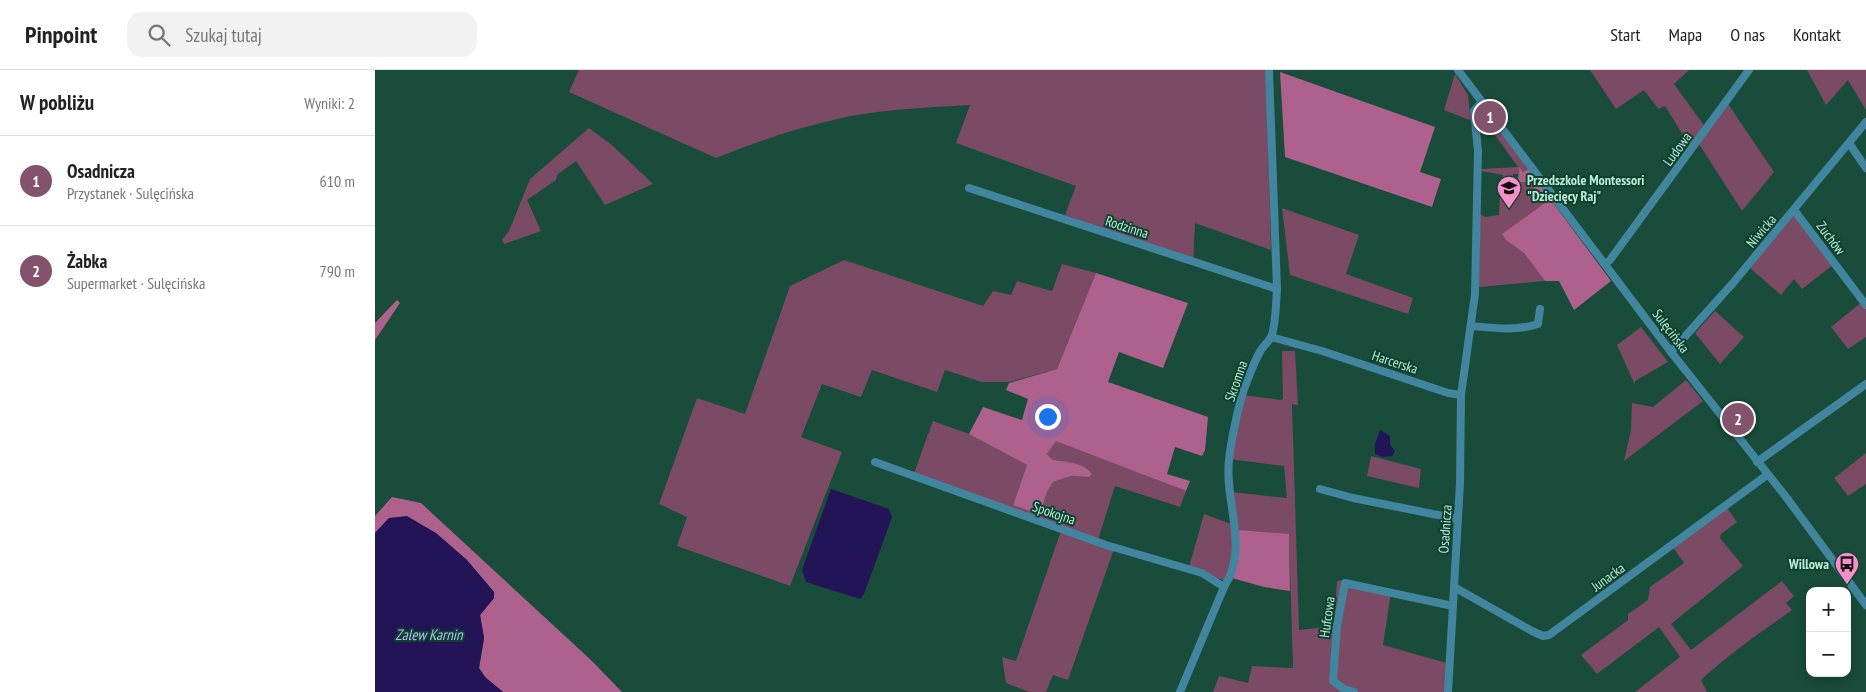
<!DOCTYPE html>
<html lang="pl">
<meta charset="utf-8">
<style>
:root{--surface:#fff;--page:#f2f2f2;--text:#222;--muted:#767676;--line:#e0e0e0;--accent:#83536e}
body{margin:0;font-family:"PT Sans Narrow",sans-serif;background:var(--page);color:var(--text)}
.controls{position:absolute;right:15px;bottom:15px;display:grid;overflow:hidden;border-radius:10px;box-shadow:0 2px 12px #0003}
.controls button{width:45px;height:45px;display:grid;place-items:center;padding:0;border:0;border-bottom:1px solid var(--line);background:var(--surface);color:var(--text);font:25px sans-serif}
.you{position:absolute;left:672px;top:346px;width:18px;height:18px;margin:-12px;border:4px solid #fff;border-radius:50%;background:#1a73e8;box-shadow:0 0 0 8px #1a73e833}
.badge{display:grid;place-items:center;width:32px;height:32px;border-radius:50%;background:var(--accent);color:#fff;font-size:16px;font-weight:700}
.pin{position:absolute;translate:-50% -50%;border:2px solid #fff;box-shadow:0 1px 5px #0006}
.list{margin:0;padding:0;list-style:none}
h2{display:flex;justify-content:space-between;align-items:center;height:65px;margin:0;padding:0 20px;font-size:21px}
h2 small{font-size:16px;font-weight:400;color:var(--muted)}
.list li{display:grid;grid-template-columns:32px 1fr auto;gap:15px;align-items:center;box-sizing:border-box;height:90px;padding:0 20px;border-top:1px solid var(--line)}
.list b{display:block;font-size:19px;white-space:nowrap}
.list p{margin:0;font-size:16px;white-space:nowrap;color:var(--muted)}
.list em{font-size:16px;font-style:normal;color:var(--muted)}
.icon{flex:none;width:28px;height:28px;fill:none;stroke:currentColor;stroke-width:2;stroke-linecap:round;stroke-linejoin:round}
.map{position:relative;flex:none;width:1491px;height:622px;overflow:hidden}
header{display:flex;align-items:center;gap:30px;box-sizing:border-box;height:70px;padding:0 25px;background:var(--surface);border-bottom:1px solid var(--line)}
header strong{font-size:24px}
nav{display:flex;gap:28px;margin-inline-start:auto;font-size:18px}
.search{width:350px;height:45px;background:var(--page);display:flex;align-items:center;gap:12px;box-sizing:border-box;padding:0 18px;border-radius:15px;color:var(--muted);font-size:19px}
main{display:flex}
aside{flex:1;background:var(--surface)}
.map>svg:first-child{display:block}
</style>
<header>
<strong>Pinpoint</strong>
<div class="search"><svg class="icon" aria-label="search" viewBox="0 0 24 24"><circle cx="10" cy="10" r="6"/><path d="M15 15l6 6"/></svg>Szukaj tutaj</div>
<nav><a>Start</a><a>Mapa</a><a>O nas</a><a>Kontakt</a></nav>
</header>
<main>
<aside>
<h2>W pobliżu<small>Wyniki: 2</small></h2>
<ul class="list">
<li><span class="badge">1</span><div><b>Osadnicza</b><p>Przystanek · Sulęcińska</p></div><em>610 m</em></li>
<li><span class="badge">2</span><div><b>Żabka</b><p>Supermarket · Sulęcińska</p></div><em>790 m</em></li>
</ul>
</aside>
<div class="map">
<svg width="1491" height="622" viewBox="0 0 1491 622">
<rect width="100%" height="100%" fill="#194c3a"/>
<g fill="#7b4a65">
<path d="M 204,0 L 891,0 L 896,180 L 820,153 L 818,194 L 690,145 L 701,116 L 581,73 L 595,35 C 549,38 502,39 458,50 C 418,59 379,73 341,88 L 194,22 Z"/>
<path d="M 1215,0 L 1314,0 L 1299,14 L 1331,58 L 1351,31 L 1399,102 L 1367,141 L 1324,74 L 1316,78 L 1290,36 L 1284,39 L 1282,37 L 1269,20 L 1241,39 Z"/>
<path d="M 1432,0 L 1491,0 L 1491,40 L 1473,10 L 1451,35 Z"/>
<path d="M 1080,4 L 1093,25 L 1095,44 L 1096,44 L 1097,51 L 1069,40 Z"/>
<path d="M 1105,41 L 1110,42 L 1153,99 L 1148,102 L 1144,98 L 1143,104 L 1138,104 L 1138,110 L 1128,109 L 1128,105 L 1106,101 L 1106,99 L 1143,97 L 1107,47 L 1102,48 Z"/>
<path d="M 214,58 L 238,76 L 278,114 L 230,135 L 201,91 L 182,105 L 181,110 L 152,130 L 166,161 L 129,174 L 127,170 L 134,161 L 155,109 Z"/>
<path d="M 1129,111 L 1155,112 L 1171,133 L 1132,171 L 1149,183 L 1170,211 L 1104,217 L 1105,144 L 1110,147 L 1124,145 L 1125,123 L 1128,123 Z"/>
<path d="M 907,138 L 984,165 L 971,204 L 1038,228 L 1033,244 L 915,205 Z"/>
<path d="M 1419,145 L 1458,195 L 1427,219 L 1419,209 L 1406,225 L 1375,198 Z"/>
<path d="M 469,190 L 608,236 L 618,221 L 636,225 L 642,211 L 677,221 L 687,194 L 721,203 L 682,299 L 634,312 L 607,312 L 570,300 L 562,322 L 497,300 L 486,327 L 447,314 L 426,367 L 467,382 L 415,516 L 302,476 L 312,447 L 284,434 L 322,328 L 370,344 L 415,216 Z"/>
<path d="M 1488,231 L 1491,236 L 1491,267 L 1473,279 L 1456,257 Z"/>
<path d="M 1340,241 L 1369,267 L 1345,294 L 1320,263 Z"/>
<path d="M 1266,257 L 1293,292 L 1260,311 L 1260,315 L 1242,275 Z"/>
<path d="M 907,281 L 920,281 L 923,335 L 917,334 L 924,560 L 959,556 L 962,511 L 967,510 L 1016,522 L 1008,575 L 1075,594 L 1073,622 L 838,622 L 844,606 L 873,613 L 877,596 L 918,598 L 914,464 L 857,508 L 847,510 L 814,497 L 829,444 L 859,455 L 856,422 L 912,428 L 909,396 L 854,389 L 868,325 L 906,330 L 908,329 Z"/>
<path d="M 1311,310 L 1328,331 L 1249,391 L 1256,360 L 1257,333 L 1278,337 Z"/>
<path d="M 558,351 L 594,364 L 652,395 L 638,435 L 665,445 L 672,422 L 678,412 L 696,406 L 714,407 L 697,393 L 678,390 L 672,384 L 681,370 L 811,421 L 805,437 L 740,416 L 722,473 L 739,479 L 693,610 L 678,605 L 671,622 L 654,622 L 631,613 L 627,587 L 641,591 L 687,458 L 538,406 L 553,364 L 557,358 L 554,361 Z"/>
<path d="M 1491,383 L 1491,414 L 1473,426 L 1459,408 Z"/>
<path d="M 996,386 L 1046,399 L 1044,418 L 992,406 Z"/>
<path d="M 1352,438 L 1362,452 L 1346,464 L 1345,468 L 1368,496 L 1296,554 L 1316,580 L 1407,511 L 1419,526 L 1411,533 L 1417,540 C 1386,562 1354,584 1326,610 L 1332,622 L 1260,622 L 1305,587 L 1284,557 L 1222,604 L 1206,585 L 1253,550 L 1253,544 L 1273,530 L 1275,517 L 1309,493 L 1297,476 Z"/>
</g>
<g fill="#af618d">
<path d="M 905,2 L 1060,57 L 1045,102 L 1066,109 L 1057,137 L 910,87 Z"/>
<path d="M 1144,97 L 1148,102 L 1153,99 L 1236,211 L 1199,240 L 1184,211 L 1170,211 L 1149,183 L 1132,171 L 1127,164 L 1170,133 L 1155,112 L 1143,112 Z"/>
<path d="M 721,203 L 813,233 L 788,298 L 744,282 L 733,312 L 833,347 L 830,380 L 827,386 L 800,377 L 792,404 L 815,411 L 811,421 L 681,371 L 672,384 L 678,390 C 691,392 708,392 717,404 L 714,407 L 696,406 L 678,412 L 672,422 L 665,445 L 638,435 L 652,395 L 594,364 L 608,337 L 647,350 L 653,329 L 631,320 L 634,313 L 682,299 Z"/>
<path d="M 22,230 L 25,233 L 0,270 L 0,253 Z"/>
<path d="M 17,427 L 46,433 L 217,591 L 247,622 L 128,622 L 110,607 L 104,598 L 109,568 L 105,545 L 119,528 L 119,522 L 91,489 L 14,448 L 0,463 L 0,446 Z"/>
<path d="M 862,460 L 914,464 L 915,521 L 889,517 L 857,508 Z"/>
</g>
<g fill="#231357">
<path d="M 1005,360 L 1015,366 L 1015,375 L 1020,381 L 1017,386 L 1007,387 L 1000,384 L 1000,374 Z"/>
<path d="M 456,419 L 514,439 L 517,447 L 489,524 L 485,529 L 431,512 L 427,500 Z"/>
<path d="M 32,446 L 61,463 L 91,489 L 119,522 L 119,528 L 105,545 L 109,568 L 104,598 L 110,607 L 128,622 L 0,622 L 0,463 L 14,448 Z"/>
</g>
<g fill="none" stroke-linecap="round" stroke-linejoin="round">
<g stroke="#42859f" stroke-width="8">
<path d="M 1083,0 L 1296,282 L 1411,427 L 1491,535"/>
<path d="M 1474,73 L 1491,98"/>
<path d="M 594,118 L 902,219"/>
<path d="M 1419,140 L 1491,235"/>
<path d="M 1230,194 L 1235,190 L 1374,0"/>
<path d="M 1096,256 C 1119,258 1141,261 1163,254 L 1165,239"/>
<path d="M 896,267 L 947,281 L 1073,323 L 1086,325"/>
<path d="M 1296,282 L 1358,213 L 1491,52"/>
<path d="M 500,392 L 731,475 L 827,503 L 849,517"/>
<path d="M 1382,392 L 1491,314"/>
<path d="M 945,419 L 978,428 L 1083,449"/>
<path d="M 1079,517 L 1157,561 L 1168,566 L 1174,565 L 1392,405"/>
<path d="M 805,622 L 849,517 C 875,478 849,432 854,390 C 856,370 863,338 869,319 C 874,307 879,291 886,280 C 889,275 895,271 897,265 C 901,250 901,234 902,219 L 894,0"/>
<path d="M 979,622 L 969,619 L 958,611 L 962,556 L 970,513 L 1078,536"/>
<path d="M 1073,622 L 1085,413 L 1086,325 L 1100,224 L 1103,81 L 1099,41 L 1107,32"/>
</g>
</g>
<defs>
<symbol id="school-pin" viewBox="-11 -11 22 30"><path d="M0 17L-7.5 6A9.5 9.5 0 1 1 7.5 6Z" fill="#f98fca" stroke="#0c4230"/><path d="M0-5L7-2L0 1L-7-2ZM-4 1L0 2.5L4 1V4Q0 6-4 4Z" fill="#111"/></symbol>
<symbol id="bus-pin" viewBox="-11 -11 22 30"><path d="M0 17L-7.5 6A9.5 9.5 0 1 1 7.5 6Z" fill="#f98fca" stroke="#0c4230"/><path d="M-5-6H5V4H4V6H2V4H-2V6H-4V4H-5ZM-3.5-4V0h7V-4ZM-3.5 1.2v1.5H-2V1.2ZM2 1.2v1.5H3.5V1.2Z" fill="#111"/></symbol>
</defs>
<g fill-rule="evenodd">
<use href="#school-pin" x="1120" y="104" width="28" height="38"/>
<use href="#bus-pin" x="1458" y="480" width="28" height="38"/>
</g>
<g text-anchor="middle" stroke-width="4" stroke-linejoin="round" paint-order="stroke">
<g font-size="14" fill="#beead6" stroke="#0c4230">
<text transform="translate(1302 79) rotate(-54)" y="5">Ludowa</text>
<text transform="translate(752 157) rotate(18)" y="5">Rodzinna</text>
<text transform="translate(1386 161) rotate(-50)" y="5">Niwicka</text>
<text transform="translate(1456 168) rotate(53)" y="5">Zuchów</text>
<text transform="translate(1296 261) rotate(53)" y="5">Sulęcińska</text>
<text transform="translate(1020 292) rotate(18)" y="5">Harcerska</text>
<text transform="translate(861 311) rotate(-71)" y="5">Skromna</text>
<text transform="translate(679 443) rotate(19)" y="5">Spokojna</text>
<text transform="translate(1070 459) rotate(-86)" y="5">Osadnicza</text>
<text transform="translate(1233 507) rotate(-36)" y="5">Junacka</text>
<text transform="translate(952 547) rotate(-82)" y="5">Hufcowa</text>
</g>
<g font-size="14" font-weight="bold" fill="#beead6" stroke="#0c4230" text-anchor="start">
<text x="1152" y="115">Przedszkole Montessori<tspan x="1152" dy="16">"Dziecięcy Raj"</tspan></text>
<text x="1454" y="499" text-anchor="end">Willowa</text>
</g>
<g font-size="15" font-style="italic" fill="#bbb8f6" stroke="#0c4230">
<text x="54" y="570">Zalew Karnin</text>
</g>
</g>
</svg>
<div class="controls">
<button>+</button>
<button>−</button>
</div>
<div class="you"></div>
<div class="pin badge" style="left:1115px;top:47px">1</div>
<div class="pin badge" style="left:1363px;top:349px">2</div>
</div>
</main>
